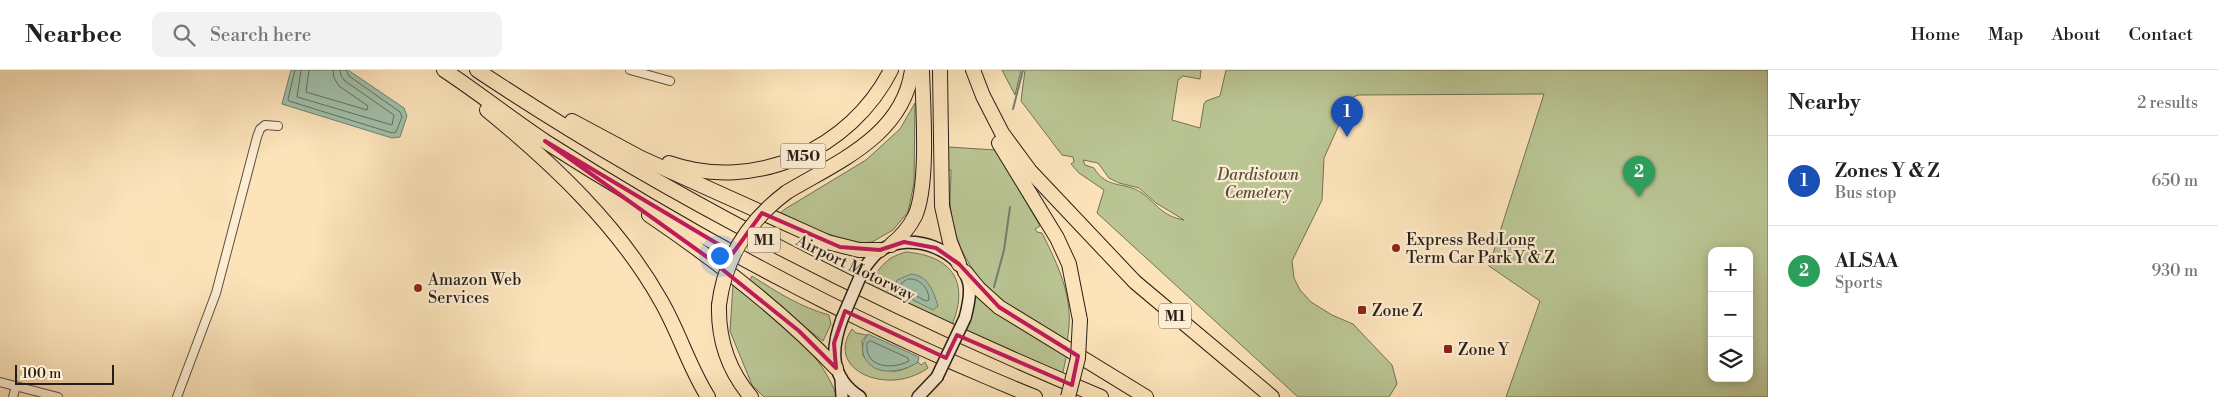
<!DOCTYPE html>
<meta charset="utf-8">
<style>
:root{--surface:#fff;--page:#f2f2f2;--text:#222;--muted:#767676;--line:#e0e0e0;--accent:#8f2418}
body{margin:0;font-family:"Libre Bodoni",serif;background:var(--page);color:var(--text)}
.controls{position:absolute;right:15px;bottom:15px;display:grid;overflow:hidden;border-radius:10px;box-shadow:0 2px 8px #0003}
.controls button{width:45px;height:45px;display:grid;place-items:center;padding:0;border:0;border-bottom:1px solid var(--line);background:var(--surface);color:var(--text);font:25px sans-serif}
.scale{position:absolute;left:15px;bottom:12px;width:99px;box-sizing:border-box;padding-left:5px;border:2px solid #281e17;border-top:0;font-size:14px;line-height:18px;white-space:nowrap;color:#281e17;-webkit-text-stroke:4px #fdedd2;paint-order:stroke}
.you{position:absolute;left:719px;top:185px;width:18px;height:18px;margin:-12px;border:4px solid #fff;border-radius:50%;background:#1a73e8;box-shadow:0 0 0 8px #1a73e833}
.badge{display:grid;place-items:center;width:32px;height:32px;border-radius:50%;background:var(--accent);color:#fff;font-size:16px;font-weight:700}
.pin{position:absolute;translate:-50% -41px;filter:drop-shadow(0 1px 2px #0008)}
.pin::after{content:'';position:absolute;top:26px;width:18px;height:15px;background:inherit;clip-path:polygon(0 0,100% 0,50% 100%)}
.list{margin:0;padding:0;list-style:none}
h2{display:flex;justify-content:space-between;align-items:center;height:65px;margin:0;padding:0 20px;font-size:21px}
h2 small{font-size:16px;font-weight:400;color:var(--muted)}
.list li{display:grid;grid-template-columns:32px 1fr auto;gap:15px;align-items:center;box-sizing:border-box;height:90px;padding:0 20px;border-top:1px solid var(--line)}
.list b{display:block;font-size:19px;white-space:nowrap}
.list p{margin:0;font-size:16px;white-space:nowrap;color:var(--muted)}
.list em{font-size:16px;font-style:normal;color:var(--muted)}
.icon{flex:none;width:28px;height:28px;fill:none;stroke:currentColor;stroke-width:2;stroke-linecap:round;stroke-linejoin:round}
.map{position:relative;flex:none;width:1768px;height:327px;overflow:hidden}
header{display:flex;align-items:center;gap:30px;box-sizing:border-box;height:70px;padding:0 25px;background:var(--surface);border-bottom:1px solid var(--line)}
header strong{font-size:24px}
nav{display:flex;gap:28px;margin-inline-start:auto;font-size:18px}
.search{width:350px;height:45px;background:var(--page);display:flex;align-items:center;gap:12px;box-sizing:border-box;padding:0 18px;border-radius:10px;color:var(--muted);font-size:19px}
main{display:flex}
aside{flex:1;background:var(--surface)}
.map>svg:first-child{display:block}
</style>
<header>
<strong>Nearbee</strong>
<div class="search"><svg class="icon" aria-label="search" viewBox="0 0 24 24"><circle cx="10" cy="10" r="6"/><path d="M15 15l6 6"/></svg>Search here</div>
<nav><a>Home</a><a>Map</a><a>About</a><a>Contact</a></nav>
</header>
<main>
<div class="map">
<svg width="1768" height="327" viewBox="0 0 1768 327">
<rect width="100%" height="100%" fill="#fce3ba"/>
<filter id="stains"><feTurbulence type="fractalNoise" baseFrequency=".004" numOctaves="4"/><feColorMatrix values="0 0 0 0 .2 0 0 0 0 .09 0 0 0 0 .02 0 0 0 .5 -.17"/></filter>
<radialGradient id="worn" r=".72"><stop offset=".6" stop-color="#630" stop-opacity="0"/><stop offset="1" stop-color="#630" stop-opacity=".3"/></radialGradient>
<g fill="#bac594" stroke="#717256" fill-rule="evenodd">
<path d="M 1002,0 L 1021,0 L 1015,25 Z"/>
<path d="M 1025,0 L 1201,0 L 1200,9 L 1183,6 L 1178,10 L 1172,50 L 1200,58 L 1204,34 L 1206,31 L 1220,26 L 1226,0 L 1768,0 L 1768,327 L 1506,327 L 1540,231 L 1489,196 L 1544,24 L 1358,25 L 1351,28 L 1324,88 L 1322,130 L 1292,191 L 1294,208 L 1300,220 L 1311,232 L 1332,245 L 1353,254 L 1392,295 L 1397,314 L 1389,327 L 1298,327 L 1097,143 L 1104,120 L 1079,103 L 1071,94 L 1074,92 L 1073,87 L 1062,85 L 1021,31 ZM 1083,90 L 1098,93 L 1109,108 L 1119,113 L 1139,118 L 1156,133 L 1184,150 C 1162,146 1158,135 1142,123 C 1125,111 1107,120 1094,98 L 1085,95 ZM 1712,181 L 1749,181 L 1749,308 L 1712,308 Z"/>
<path d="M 915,33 L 914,113 L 908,142 L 893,160 L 872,172 L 855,174 L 778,145 L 785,139 L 866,90 L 900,59 Z"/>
<path d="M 948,77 L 996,80 L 1040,156 L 1035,159 L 1037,162 L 1042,163 C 1058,195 1074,228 1068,265 C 1067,270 1069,270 1067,275 C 1013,238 961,214 951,142 C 949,129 951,114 951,100 L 948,100 Z"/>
<path d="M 906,182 C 954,186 970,214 951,257 L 868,216 C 880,198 884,188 906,182 Z"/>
<path d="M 752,206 C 777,222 800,237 829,245 L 831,254 L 823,271 L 748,214 Z"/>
<path d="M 733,215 C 772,247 820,277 837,327 L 764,327 L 752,315 L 730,261 Z"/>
<path d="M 975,225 L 1067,283 L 1062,307 L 964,263 Z"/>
<path d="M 852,259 L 856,263 L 867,265 L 862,271 L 863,286 C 885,301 892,308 918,292 L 921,295 L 925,292 L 928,298 C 888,327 824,300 852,259 Z"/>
</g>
<g fill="#a0bfa9" stroke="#707f6f">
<path d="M 291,0 L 348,0 L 404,38 L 407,46 L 400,67 L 392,68 L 282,34 Z"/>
<path d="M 911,204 C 929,206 933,221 938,236 L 933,240 L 895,221 L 894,218 L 897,210 Z"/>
<path d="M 868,264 L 919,287 L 918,292 C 909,298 899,301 888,301 C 867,301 855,281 868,264 Z"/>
</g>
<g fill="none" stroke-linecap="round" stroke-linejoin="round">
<g stroke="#646e60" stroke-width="1">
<path d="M 295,0 L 288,29 L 289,31 L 392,63 L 396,62 L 402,47 L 400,42 L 349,6 L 346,0"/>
<path d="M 301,0 L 297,27 L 392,55 L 394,45 L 345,11 L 341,6 L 340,0"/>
<path d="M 309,0 L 306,22 L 367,40 L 368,36 L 339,16 L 334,8 L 333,0"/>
<path d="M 908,209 C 921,208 929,219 929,230 L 926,231 L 901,218 L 901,214 Z"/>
<path d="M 871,271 L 908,288 L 909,291 C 892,300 864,298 867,273 Z"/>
</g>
<g stroke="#707f6f" stroke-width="2">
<path d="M 1013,39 L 1023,0"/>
<path d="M 994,217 L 1004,180 L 1010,137"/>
</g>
<defs>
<g id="street">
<path d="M 630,0 L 670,11"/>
<path d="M 0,312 L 58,327"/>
<path d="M 13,327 L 16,316"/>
<path d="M 177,327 L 216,223 L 257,67 L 260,59 L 265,55 L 278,56"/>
</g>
<g id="secondary">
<path d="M 863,200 C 868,193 874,184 881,180 C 910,161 962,179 969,214 C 971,225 968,237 965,248"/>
<path d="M 842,249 C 831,279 829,307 860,327"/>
<path d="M 841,308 L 842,327"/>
<path d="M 918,327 L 937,307"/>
</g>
<g id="highway">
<path d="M 444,0 C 479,23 511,49 546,72 C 701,171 864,258 1035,327"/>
<path d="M 477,0 C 673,131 884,236 1101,327"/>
<path d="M 940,0 L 942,136 L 950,172 L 959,194"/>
<path d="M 973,0 L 983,26 L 1002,63 L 1030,101 L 1135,212 L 1272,327"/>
<path d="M 487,40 C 553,94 619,156 661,231 C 679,262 689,297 708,327"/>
<path d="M 572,51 L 641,88 L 827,172 L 859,180 L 880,180"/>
<path d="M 999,73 L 1057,168 L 1069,194 L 1080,250"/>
<path d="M 669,93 C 755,123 851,79 891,0"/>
<path d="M 787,122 C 837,92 903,66 912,0"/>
<path d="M 649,145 C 714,189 782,241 836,298"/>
<path d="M 891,175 C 901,167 909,158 915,146 C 929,115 923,36 922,0"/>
<path d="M 965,202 L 979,219 L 999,237 L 1146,327"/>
<path d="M 719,235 C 718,270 728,300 751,327"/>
</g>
</defs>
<use href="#street" stroke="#5d4f40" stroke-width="10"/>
<use href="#secondary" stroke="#281e17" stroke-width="14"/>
<use href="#highway" stroke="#281e17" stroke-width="16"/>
<use href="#street" stroke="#fdedd2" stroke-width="8"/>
<use href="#secondary" stroke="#fdedd2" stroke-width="11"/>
<use href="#highway" stroke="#fce3ba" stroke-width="14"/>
<defs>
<g id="secondary-bridge">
<path d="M 842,249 L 863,200"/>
<path d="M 937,307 L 965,248"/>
</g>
<g id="highway-bridge">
<path d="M 719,235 C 725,187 748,151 787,122"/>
<path d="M 1068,327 L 1078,288 L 1080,250"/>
</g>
</defs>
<use href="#secondary-bridge" stroke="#281e17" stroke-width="14" stroke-linecap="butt"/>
<use href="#highway-bridge" stroke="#281e17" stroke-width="16" stroke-linecap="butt"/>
<use href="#secondary-bridge" stroke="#fdedd2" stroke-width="11"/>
<use href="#highway-bridge" stroke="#fce3ba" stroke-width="14"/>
</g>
<path fill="none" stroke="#c2185b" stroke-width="4" stroke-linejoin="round" d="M 545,71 L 733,183 L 762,143 L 840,177 L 880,180 L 904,172 L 936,178 L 959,194 L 999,237 L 1078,286 L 1072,315 L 957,265 L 946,288 L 845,241 L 834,273 L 836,298 L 799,261 L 707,187 Z"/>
<g fill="#8f2418" stroke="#fdedd2" stroke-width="2">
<circle cx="1396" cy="178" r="5"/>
<circle cx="418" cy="218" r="5"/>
<rect x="1357" y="235" width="10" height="10" rx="2.5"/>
<rect x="1443" y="274" width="10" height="10" rx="2.5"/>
</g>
<g text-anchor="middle" stroke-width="4.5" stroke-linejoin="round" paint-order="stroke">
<g fill="#fdedd2" stroke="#685c4f" stroke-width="1">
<rect x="780.5" y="73.5" width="45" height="25" rx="4"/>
<rect x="748" y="157.5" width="32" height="25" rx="4"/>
<rect x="1159" y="233.5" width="32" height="25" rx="4"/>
</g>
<g font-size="15" font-weight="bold" fill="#281e17">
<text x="803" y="91">M50</text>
<text x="764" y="175">M1</text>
<text x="1175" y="251">M1</text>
</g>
<g font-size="16" font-style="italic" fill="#54503c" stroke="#fdedd2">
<text x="1258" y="110">Dardistown<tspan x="1258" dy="18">Cemetery</tspan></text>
</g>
<g font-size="16" fill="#281e17" stroke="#fdedd2" text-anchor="start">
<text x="1406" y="175">Express Red Long<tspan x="1406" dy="18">Term Car Park Y &amp; Z</tspan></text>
<text x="428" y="215">Amazon Web<tspan x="428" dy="18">Services</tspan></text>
<text x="1372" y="246">Zone Z</text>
<text x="1458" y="285">Zone Y</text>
</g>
<g font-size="16" fill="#281e17" stroke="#fdedd2">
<text transform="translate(856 197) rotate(26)" y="6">Airport Motorway</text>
</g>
</g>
<rect width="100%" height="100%" filter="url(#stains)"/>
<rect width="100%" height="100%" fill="url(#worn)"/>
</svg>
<div class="controls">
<button>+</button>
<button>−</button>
<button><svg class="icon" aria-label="layers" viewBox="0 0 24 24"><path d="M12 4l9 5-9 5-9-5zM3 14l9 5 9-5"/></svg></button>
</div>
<div class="scale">100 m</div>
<div class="you"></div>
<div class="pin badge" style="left:1347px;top:67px;background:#1a4fb4">1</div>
<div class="pin badge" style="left:1639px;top:127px;background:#2e9e5b">2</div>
</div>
<aside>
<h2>Nearby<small>2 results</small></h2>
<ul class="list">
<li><span class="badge" style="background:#1a4fb4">1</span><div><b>Zones Y &amp; Z</b><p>Bus stop</p></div><em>650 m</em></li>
<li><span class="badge" style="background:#2e9e5b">2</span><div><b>ALSAA</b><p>Sports</p></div><em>930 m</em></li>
</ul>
</aside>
</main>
